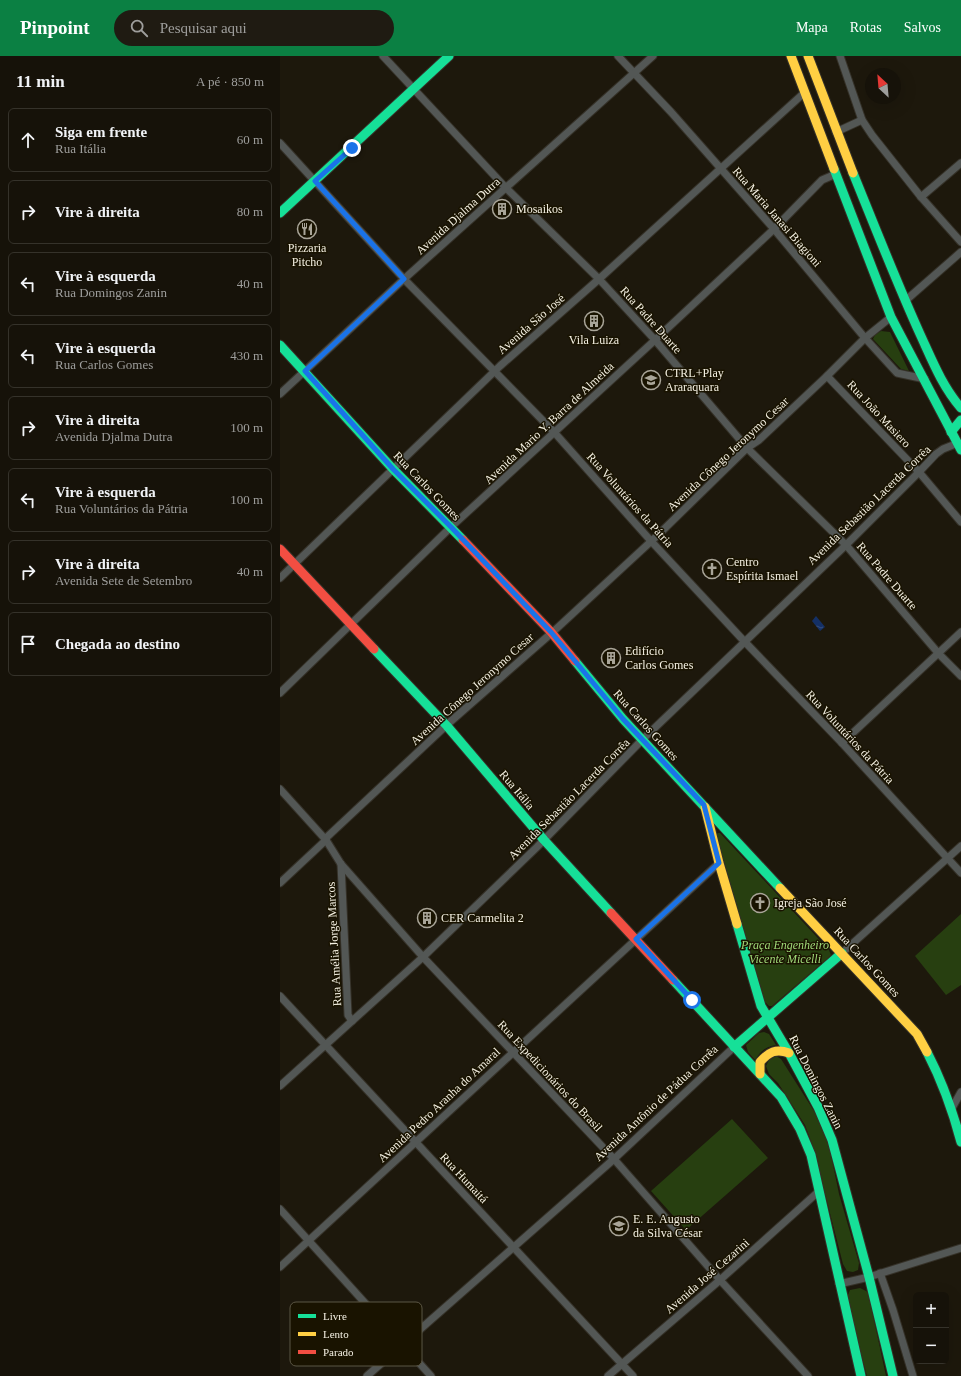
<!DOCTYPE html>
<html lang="pt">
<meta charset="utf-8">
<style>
:root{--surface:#161209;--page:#1f1b12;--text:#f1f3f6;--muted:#9e9e9c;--line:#35322a;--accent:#0b8043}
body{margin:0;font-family:Georgia,serif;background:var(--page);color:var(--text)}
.controls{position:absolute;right:12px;bottom:12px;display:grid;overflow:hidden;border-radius:6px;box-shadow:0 4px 16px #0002}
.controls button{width:36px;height:36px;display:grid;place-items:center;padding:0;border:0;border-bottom:1px solid var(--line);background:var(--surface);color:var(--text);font:20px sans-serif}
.compass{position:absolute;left:585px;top:12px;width:36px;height:36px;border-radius:50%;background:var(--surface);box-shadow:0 4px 16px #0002;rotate:334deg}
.stop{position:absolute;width:12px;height:12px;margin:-9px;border:3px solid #1a73e8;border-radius:50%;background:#fff}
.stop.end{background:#1a73e8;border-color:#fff;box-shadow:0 1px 4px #0008}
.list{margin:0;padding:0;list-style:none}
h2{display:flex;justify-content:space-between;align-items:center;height:52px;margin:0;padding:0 16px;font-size:17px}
h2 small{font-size:13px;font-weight:400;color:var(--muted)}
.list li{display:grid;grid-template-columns:26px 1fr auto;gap:12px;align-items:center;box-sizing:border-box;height:64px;margin:0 8px 8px;padding:0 8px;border:1px solid var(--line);border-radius:6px}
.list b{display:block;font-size:15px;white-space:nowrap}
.list p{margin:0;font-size:13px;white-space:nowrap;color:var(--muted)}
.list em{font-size:13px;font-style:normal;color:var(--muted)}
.icon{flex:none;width:22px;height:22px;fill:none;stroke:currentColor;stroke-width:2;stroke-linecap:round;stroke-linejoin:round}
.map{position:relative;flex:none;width:681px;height:1320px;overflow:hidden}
header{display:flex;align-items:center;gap:24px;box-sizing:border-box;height:56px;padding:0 20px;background:var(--accent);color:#fff}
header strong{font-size:19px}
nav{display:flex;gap:22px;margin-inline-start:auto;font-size:14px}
.search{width:280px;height:36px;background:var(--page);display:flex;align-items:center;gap:10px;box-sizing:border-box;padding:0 14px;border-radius:22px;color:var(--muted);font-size:15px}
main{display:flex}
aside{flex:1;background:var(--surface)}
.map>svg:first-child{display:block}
</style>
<header>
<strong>Pinpoint</strong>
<div class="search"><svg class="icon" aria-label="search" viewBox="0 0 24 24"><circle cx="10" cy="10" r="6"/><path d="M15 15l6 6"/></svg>Pesquisar aqui</div>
<nav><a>Mapa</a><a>Rotas</a><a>Salvos</a></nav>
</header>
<main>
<aside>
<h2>11 min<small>A pé · 850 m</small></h2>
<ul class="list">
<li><svg class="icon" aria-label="ahead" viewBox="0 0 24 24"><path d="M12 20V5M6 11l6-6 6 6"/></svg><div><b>Siga em frente</b><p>Rua Itália</p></div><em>60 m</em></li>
<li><svg class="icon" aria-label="right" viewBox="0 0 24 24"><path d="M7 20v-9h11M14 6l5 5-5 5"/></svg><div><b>Vire à direita</b></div><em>80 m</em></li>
<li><svg class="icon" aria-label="left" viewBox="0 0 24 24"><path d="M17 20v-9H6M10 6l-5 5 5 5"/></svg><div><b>Vire à esquerda</b><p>Rua Domingos Zanin</p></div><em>40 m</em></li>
<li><svg class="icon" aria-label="left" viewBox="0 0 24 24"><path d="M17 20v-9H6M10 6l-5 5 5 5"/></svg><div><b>Vire à esquerda</b><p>Rua Carlos Gomes</p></div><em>430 m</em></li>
<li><svg class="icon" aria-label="right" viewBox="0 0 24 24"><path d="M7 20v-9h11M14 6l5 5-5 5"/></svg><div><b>Vire à direita</b><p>Avenida Djalma Dutra</p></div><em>100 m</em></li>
<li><svg class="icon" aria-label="left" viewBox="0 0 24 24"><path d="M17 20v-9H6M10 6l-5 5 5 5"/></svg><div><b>Vire à esquerda</b><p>Rua Voluntários da Pátria</p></div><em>100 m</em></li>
<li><svg class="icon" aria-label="right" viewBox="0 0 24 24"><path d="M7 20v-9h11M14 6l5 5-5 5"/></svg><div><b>Vire à direita</b><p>Avenida Sete de Setembro</p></div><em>40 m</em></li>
<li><svg class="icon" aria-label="arrive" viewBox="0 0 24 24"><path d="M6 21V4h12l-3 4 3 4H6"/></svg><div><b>Chegada ao destino</b></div></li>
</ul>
</aside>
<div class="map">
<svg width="681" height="1320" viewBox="0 0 681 1320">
<defs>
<pattern id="water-ripples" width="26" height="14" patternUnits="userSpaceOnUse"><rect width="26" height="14" fill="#143066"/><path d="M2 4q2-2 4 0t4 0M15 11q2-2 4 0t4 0" fill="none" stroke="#374e7c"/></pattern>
</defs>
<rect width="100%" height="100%" fill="#1d180c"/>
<g fill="#273f10">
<path d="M 601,275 L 610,276 L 629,315 L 621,313 L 593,283 L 595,279 Z"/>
<path d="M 438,777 L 440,777 L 549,894 L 551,899 L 547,903 L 492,950 L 489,950 L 485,946 L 436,779 Z"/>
<path d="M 681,858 L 681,929 L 666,939 L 635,900 Z"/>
<path d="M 484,976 L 489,978 L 496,989 C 485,991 481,995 475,1004 L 468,996 L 466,989 L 479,977 Z"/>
<path d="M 496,1000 L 501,1003 L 534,1055 L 548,1084 L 559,1138 L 579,1207 L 578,1214 L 573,1216 L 567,1215 L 563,1208 L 533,1091 L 525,1069 L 498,1027 L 489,1018 L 486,1010 L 489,1004 Z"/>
<path d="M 452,1063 L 488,1102 L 406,1174 L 371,1135 Z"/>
<path d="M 580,1232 L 588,1236 L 606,1320 L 587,1320 L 566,1243 L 570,1234 Z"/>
</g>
<path fill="url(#water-ripples)" d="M 536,560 L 545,571 L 540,575 L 532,565 Z"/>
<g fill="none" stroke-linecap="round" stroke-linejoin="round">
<defs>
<g id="street">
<path d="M 103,0 L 226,132 L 319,223 L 375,284 L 467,392 L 566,489 L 659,598 L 681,620"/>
<path d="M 338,0 L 391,56 L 494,173 L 585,282 L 617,317 L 645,323"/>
<path d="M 560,0 L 582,64 L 592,79 L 641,141 L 681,186"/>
<path d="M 556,76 L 582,64"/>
<path d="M 0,87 L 124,223 L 274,376 L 371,485 L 464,585 L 562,687 L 681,817"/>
<path d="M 641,141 L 681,107"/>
<path d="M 625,245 L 681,196"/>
<path d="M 547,320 L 639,416 L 681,466"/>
<path d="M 0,338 L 124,223 L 373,0"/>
<path d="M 0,522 L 220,310 L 319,223 L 524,37"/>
<path d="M 0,637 L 171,471 L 375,284 L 494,173 L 542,124 L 556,118"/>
<path d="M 562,687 L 681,576"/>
<path d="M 0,733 L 46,784 L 61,808 L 143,901 L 334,1103 L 440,1224 L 528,1320"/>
<path d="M 61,808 L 68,959 L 72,965"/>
<path d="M 0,827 L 46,784 L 47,781 L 170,666 L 275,574 L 379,478 L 467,392 L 479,384 L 547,320 L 585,282 L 611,261"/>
<path d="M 562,897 L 681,790"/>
<path d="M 0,940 L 353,1320"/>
<path d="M 0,1030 L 143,901 L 257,791 L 362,684 L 566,489 L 639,416 L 656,398 L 663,393 L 678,387"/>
<path d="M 672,1052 L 681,1036"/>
<path d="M 0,1153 L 151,1320"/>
<path d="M 0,1211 L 439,807"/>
<path d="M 600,1217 L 613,1254 L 633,1320"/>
<path d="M 559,1228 L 589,1221 L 681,1192"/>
<path d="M 87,1320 L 334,1103 L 454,991"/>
<path d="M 328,1320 L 440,1224 L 538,1136"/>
</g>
<g id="fast">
<path d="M 554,113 L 611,261 L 681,394"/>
<path d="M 573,117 C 595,171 616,225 640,278 C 652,304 662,330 681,352"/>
<path d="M 0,157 L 169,0"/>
<path d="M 0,289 L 113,413 L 183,484"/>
<path d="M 671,376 L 681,364"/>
<path d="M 94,593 L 167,670 L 264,784 L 331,857"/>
<path d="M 295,605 L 343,663 L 500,832"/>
<path d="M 457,868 L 481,950 L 509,997 L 538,1051 L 552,1084 L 589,1221 L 613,1320"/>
<path d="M 393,924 L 501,1041 L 520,1073 L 531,1099 L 581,1320"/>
<path d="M 454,991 L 562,897"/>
<path d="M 647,996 C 663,1027 672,1052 681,1086"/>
</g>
<g id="slow">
<path d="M 511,0 L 554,113"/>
<path d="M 528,0 L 573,117"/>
<path d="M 425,751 L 439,807 L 457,868"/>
<path d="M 500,832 L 637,978 L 647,996"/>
<path d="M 480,1018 L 480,1006 C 489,996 496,992 509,997"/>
</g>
<g id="jam">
<path d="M 183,484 L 271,576 L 295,605"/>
<path d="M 0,493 L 94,593"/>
<path d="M 331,857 L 393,924"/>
</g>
</defs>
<use href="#street" stroke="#353128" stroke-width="9"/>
<use href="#fast" stroke="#353128" stroke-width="11"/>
<use href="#slow" stroke="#353128" stroke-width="11"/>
<use href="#jam" stroke="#353128" stroke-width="11"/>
<use href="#street" stroke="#535755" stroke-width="7"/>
<use href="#fast" stroke="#16e098" stroke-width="9"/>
<use href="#slow" stroke="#ffcf43" stroke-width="9"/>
<use href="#jam" stroke="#f24e42" stroke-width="9"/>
</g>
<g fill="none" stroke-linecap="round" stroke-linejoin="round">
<path stroke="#1a73e8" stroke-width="5" d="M 72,92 L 35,125 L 124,223 L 25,315 L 113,413 L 171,471 L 271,576 L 343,663 L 424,749 L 439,807 L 356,883 L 412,944"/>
</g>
<defs>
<symbol id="building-ring" viewBox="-11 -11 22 22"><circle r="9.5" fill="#191300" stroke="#a9a598" stroke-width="1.5"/><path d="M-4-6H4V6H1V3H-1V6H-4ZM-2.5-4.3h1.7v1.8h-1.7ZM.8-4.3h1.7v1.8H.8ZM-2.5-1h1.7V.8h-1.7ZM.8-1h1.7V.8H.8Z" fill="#a9a598"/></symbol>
<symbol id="restaurant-ring" viewBox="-11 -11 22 22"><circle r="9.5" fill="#191300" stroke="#a9a598" stroke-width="1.5"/><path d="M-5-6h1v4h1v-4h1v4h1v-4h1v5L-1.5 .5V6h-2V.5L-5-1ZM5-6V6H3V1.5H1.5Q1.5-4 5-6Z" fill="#a9a598"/></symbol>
<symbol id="university-ring" viewBox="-11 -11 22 22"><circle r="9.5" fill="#191300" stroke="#a9a598" stroke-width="1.5"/><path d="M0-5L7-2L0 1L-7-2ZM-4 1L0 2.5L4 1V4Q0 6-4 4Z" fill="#a9a598"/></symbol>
<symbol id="church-ring" viewBox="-11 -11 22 22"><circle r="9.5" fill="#191300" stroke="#a9a598" stroke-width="1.5"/><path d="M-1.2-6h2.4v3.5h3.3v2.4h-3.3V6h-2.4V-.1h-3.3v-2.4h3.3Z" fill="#a9a598"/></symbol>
<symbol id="school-ring" viewBox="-11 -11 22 22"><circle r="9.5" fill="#191300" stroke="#a9a598" stroke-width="1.5"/><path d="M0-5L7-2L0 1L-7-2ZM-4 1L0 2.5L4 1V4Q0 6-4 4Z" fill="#a9a598"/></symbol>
</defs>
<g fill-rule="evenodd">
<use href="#building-ring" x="211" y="142" width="22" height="22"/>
<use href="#restaurant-ring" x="16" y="162" width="22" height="22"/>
<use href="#building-ring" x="303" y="254" width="22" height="22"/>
<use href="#university-ring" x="360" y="313" width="22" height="22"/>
<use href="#church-ring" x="421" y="502" width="22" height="22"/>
<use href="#building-ring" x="320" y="591" width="22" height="22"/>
<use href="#church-ring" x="469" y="836" width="22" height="22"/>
<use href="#building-ring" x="136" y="851" width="22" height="22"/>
<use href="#school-ring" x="328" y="1159" width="22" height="22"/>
</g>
<g text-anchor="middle" stroke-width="3" stroke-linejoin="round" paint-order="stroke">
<g font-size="12" fill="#f5f1e3" stroke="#191300" text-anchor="start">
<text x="236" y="157">Mosaikos</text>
<text x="27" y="196" text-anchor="middle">Pizzaria<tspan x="27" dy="14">Pitcho</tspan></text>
<text x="314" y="288" text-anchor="middle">Vila Luiza</text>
<text x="385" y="321">CTRL+Play<tspan x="385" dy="14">Araraquara</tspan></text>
<text x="446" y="510">Centro<tspan x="446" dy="14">Espírita Ismael</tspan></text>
<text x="345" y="599">Edifício<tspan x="345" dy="14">Carlos Gomes</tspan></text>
<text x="494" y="851">Igreja São José</text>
<text x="161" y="866">CER Carmelita 2</text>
<text x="353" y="1167">E. E. Augusto<tspan x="353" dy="14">da Silva César</tspan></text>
</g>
<g font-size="12" fill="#f5f1e3" stroke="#191300">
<text transform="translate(178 160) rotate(-42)" y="4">Avenida Djalma Dutra</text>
<text transform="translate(497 161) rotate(49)" y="4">Rua Maria Janasi Biagioni</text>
<text transform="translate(371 264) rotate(48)" y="4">Rua Padre Duarte</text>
<text transform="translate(251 268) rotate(-41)" y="4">Avenida São José</text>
<text transform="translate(599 358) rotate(47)" y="4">Rua João Masiero</text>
<text transform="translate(269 367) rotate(-43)" y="4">Avenida Mario Y. Barra de Almeida</text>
<text transform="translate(448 398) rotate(-43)" y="4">Avenida Cônego Jeronymo Cesar</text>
<text transform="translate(147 430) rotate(46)" y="4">Rua Carlos Gomes</text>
<text transform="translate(350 444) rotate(48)" y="4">Rua Voluntários da Pátria</text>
<text transform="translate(589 449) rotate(-44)" y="4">Avenida Sebastião Lacerda Corrêa</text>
<text transform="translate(607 520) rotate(49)" y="4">Rua Padre Duarte</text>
<text transform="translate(192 633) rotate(-42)" y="4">Avenida Cônego Jeronymo Cesar</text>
<text transform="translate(366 669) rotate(48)" y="4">Rua Carlos Gomes</text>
<text transform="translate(570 681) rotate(47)" y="4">Rua Voluntários da Pátria</text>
<text transform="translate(237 734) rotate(50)" y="4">Rua Itália</text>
<text transform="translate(289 743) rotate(-45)" y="4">Avenida Sebastião Lacerda Corrêa</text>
<text transform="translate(54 888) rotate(-93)" y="4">Rua Amélia Jorge Marcos</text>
<text transform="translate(587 906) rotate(47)" y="4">Rua Carlos Gomes</text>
<text transform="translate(270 1020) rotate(47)" y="4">Rua Expedicionários do Brasil</text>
<text transform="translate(536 1026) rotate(63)" y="4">Rua Domingos Zanin</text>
<text transform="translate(376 1047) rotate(-43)" y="4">Avenida Antônio de Pádua Corrêa</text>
<text transform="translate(159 1049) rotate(-43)" y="4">Avenida Pedro Aranha do Amaral</text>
<text transform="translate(184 1122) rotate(47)" y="4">Rua Humaitá</text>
<text transform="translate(427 1220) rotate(-41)" y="4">Avenida José Cezarini</text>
</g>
<g font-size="12" font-style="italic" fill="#a0da78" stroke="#191300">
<text x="505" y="893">Praça Engenheiro<tspan x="505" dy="14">Vicente Micelli</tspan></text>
</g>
</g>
<rect x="10" y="1246" width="132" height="64" rx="6" fill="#191300" stroke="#5b5644" stroke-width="1"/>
<rect x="18" y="1258" width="18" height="4" fill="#16e098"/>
<rect x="18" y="1276" width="18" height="4" fill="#ffcf43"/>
<rect x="18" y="1294" width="18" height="4" fill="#f24e42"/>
<g font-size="11" fill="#f5f1e3">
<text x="43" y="1264">Livre</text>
<text x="43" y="1282">Lento</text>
<text x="43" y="1300">Parado</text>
</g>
</svg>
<div class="controls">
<button>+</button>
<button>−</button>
</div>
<svg class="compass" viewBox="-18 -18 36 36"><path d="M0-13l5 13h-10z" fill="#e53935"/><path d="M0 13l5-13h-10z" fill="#9e9e9c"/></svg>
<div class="stop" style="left:412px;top:944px"></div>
<div class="stop end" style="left:72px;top:92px"></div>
</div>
</main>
